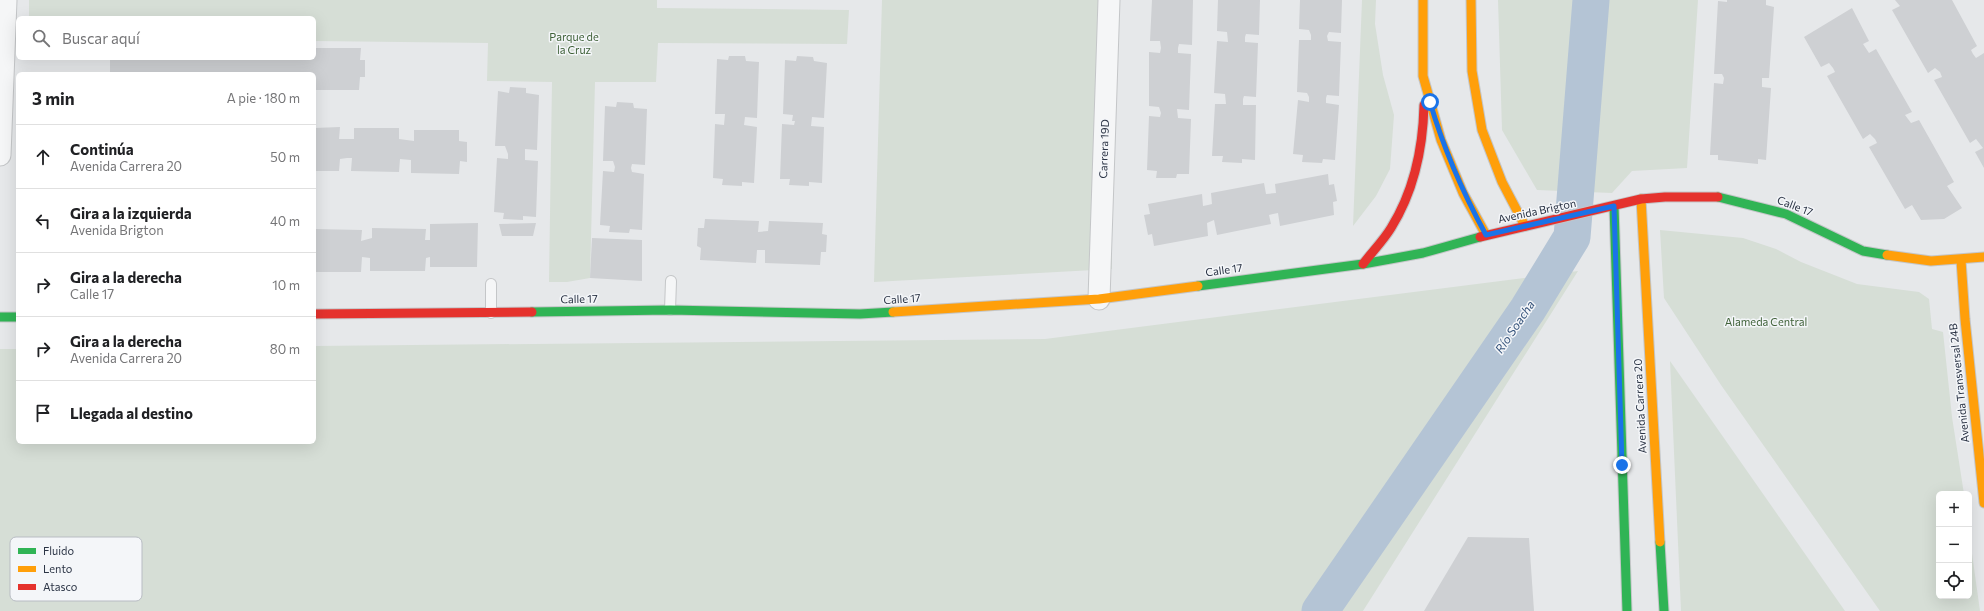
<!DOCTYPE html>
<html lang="es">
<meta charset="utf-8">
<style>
:root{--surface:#fff;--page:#f2f2f2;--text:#202124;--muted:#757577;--line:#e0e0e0}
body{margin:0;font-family:Commissioner,sans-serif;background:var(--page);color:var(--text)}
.controls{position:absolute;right:12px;bottom:12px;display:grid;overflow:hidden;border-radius:6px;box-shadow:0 4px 16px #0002}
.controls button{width:36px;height:36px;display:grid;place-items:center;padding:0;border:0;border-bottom:1px solid var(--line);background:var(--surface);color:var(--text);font:20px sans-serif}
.stop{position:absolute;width:12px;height:12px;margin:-9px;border:3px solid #1a73e8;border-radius:50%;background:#fff}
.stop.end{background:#1a73e8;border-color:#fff;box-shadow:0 1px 4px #0008}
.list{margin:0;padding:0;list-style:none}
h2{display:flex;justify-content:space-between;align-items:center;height:52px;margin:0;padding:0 16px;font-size:17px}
h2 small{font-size:13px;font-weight:400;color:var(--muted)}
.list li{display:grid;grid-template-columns:26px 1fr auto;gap:12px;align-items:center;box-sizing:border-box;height:64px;padding:0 16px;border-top:1px solid var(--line)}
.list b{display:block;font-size:15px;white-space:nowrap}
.list p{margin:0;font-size:13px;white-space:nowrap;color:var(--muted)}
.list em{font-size:13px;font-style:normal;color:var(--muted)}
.icon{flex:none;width:22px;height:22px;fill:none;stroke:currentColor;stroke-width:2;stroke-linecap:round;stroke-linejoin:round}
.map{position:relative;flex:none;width:1984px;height:611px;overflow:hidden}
.search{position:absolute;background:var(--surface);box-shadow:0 4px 16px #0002;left:16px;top:16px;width:300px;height:44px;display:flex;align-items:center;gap:10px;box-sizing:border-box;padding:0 14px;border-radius:6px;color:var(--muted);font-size:15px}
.panel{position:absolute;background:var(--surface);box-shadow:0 4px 16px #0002;left:16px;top:72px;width:300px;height:372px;border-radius:6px}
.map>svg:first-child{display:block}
</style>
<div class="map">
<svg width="1984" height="611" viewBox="0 0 1984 611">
<rect width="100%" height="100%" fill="#e6e8ea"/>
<g fill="#d6ded6">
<path d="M 29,0 L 657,0 L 657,8 L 849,10 L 847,44 L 658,43 L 656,82 L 595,82 L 590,278 L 567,282 L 549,282 L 552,82 L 487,81 L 488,43 L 314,41 L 314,18 L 29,18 Z"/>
<path d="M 882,0 L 1112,0 L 1112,269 L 874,282 Z"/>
<path d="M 1362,0 L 1376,0 L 1375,24 L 1383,75 L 1394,115 L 1390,169 L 1376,196 L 1353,226 Z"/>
<path d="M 1498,0 L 1698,0 L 1687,168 L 1632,171 L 1612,193 L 1537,190 L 1502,130 Z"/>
<path d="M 1660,230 L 1743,238 L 1776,249 L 1801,262 L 1857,284 L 1919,292 L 1929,299 L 1932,329 L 1943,332 L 1952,417 L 1964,494 L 1939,494 L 1939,596 L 1969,596 L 1969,532 L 1980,611 L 1880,611 L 1721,385 L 1664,298 Z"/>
<path d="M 1578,271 L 1363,611 L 0,611 L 0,349 L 18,349 L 18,442 L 314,442 L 314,346 L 1045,339 Z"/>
<path d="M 1670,361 L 1845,611 L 1681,611 Z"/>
</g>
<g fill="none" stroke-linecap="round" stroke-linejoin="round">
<path stroke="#b4c4d5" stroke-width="37" d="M 1320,611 L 1528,309 L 1572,237 L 1591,0"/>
</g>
<g fill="#ced0d3">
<path d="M 1152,0 L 1193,0 L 1192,45 L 1179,44 L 1178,48 L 1178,53 L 1191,54 L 1189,110 L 1177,109 L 1178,118 L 1191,119 L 1189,174 L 1177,174 L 1176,178 L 1156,178 L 1157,171 L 1147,170 L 1149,116 L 1160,117 L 1161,113 L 1159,107 L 1149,106 L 1149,52 L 1160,53 L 1161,48 L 1160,41 L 1150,41 Z"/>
<path d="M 1218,0 L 1260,0 L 1259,35 L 1246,34 L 1245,37 L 1245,42 L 1258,43 L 1256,97 L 1244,96 L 1243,99 L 1243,105 L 1256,105 L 1255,160 L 1242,159 L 1242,163 L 1222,162 L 1223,156 L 1212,156 L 1215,104 L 1226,104 L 1225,94 L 1214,93 L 1217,41 L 1228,42 L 1227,32 L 1217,31 Z"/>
<path d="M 1300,0 L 1342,0 L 1341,33 L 1329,32 L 1327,36 L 1328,41 L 1341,42 L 1339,96 L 1327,95 L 1326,98 L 1326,103 L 1339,105 L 1335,160 L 1323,159 L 1322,163 L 1302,162 L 1303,155 L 1293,154 L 1298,100 L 1309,102 L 1309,97 L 1307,93 L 1297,92 L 1299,40 L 1311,40 L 1311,35 L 1309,30 L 1299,29 Z"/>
<path d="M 1727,0 L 1766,0 L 1766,5 L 1774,7 L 1769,78 L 1762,78 L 1762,87 L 1771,88 L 1766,160 L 1758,159 L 1758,164 L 1718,160 L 1718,155 L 1710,155 L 1714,83 L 1723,84 L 1724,78 L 1722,74 L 1714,74 L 1718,1 L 1727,2 Z"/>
<path d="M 1895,0 L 1952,0 L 1977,46 L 1971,50 L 1973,54 L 1976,58 L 1984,53 L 1984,168 L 1975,152 L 1983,148 L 1976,139 L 1970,143 L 1934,80 L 1942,77 L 1940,72 L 1935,68 L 1928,73 L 1892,10 L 1900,6 Z"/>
<path d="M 1852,8 L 1869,41 L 1863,44 L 1869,53 L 1876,49 L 1912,112 L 1905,115 L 1911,123 L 1919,120 L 1954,182 L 1947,186 L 1962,208 L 1944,219 L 1921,220 L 1912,205 L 1905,209 L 1869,147 L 1877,143 L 1875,139 L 1870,134 L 1863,139 L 1827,76 L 1835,72 L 1833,68 L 1829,63 L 1821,67 L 1804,37 Z"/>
<path d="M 314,48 L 361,48 L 360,60 L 365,60 L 365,77 L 360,77 L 359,90 L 314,90 L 314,74 L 110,74 L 110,58 L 234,58 L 238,59 L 297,58 L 302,60 L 314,58 Z"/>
<path d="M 729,56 L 745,56 L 746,61 L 759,62 L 757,118 L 745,117 L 744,125 L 757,127 L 754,183 L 742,182 L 742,186 L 722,185 L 723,179 L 713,178 L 715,124 L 724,125 L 725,114 L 715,114 L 717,59 L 728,60 Z"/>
<path d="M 797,56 L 813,57 L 814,61 L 827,63 L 824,118 L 812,117 L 811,126 L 824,127 L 822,183 L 809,182 L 809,186 L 789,185 L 790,179 L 780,179 L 782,124 L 794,125 L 795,121 L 792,121 L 793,115 L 783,114 L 785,60 L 796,61 Z"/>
<path d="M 510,87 L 526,88 L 526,93 L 539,95 L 537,150 L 525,149 L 525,160 L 538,161 L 536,217 L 523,216 L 523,220 L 503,219 L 504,213 L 494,212 L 497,158 L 508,159 L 508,154 L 505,146 L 495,146 L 498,91 L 509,93 Z"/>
<path d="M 617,102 L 633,103 L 634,108 L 647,109 L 645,165 L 632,164 L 631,168 L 632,172 L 644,174 L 642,230 L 630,229 L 629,233 L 609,232 L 610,226 L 600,225 L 603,171 L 614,172 L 615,167 L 613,161 L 603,161 L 605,106 L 616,107 Z"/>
<path d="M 340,127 L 339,139 L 354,139 L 354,128 L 399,128 L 399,139 L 414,141 L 414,130 L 459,130 L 459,141 L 467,142 L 467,162 L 460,161 L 459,174 L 411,173 L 411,160 L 400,159 L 399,172 L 351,171 L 352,158 L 347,158 L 340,159 L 339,171 L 314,171 L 314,128 Z"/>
<path d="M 1328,174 L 1329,185 L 1334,184 L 1337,201 L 1333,202 L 1334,215 L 1280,226 L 1278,213 L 1273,214 L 1269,215 L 1271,224 L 1217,235 L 1214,220 L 1207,223 L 1208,236 L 1154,246 L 1152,234 L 1148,235 L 1144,215 L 1150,214 L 1148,204 L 1202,194 L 1203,206 L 1208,205 L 1212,204 L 1211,193 L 1264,183 L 1266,194 L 1276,193 L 1275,184 Z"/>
<path d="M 705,219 L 759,221 L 758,232 L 768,231 L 769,221 L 823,223 L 822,234 L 827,235 L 826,252 L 821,252 L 820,265 L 765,263 L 765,250 L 757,250 L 756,263 L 700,260 L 701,248 L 697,246 L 698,228 L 704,228 Z"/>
<path d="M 478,223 L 477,267 L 430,267 L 430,257 L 426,258 L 425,271 L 370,271 L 370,258 L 362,257 L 361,272 L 314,272 L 314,229 L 362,230 L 361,241 L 372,238 L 372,228 L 426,229 L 425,240 L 430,240 L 430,224 Z"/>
<path d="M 536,223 L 533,236 L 502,236 L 499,224 Z"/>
<path d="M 592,238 L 642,240 L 642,281 L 590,278 Z"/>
<path d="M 1468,537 L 1529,538 L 1534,611 L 1424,611 Z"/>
</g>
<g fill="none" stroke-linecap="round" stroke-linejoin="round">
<defs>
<g id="lane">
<path d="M 491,284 L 491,313"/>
<path d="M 670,310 L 671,281"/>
</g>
<g id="street">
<path d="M 0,155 L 6,0"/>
<path d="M 1099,299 L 1109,0"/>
</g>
<g id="fast">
<path d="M 1718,197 L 1786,214 L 1863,251 L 1887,255"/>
<path d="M 1614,206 L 1627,611"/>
<path d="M 1198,286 L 1363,264 L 1423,253 L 1480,237"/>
<path d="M 532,312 L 670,310 L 860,314 L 893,312"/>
<path d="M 0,317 L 18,317"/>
<path d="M 1660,542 L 1664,611"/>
</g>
<g id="slow">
<path d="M 1423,0 L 1423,76 L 1441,140 L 1463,193 L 1486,235"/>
<path d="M 1471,0 L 1472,71 L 1482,130 L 1502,182 L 1525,226"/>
<path d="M 1641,199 L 1660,542"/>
<path d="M 1887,255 L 1931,261 L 1984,257"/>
<path d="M 1961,260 L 1965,319 L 1984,503"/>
<path d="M 893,312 L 1099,299 L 1198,286"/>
</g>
<g id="jam">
<path d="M 1480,237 L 1641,199 L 1665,197 L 1718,197"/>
<path d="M 1363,264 C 1372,252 1383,241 1391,228 C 1414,191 1423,148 1424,105"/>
<path d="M 314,314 L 532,312"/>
</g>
</defs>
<use href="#lane" stroke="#c4c6c8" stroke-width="12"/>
<use href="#street" stroke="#c4c6c8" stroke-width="23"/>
<use href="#fast" stroke="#c4c6c8" stroke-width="11"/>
<use href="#slow" stroke="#c4c6c8" stroke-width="11"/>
<use href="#jam" stroke="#c4c6c8" stroke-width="11"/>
<use href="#lane" stroke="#f5f6f7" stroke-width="10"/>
<use href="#street" stroke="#f5f6f7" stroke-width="21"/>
<use href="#fast" stroke="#30b455" stroke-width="9"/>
<use href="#slow" stroke="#ff9f0a" stroke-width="9"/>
<use href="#jam" stroke="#e5322d" stroke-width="9"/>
</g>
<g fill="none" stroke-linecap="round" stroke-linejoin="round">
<path stroke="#1a73e8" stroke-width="5" d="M 1430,102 C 1444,150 1462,191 1486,235 L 1614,206 L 1622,465"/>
</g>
<g text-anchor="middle" stroke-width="3" stroke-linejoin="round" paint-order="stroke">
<g font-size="11" fill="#3f6138" stroke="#f4f6f9">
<text x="574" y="41">Parque de<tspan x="574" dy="13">la Cruz</tspan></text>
<text x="1766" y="326">Alameda Central</text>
</g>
<g font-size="11" fill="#2b3445" stroke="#f4f6f9">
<text transform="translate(1104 149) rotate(-88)" y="4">Carrera 19D</text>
<text transform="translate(1795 206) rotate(21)" y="4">Calle 17</text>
<text transform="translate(1537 211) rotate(-12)" y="4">Avenida Brigton</text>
<text transform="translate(1224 270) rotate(-8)" y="4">Calle 17</text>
<text transform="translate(579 299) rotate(-1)" y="4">Calle 17</text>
<text transform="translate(902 299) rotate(-4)" y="4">Calle 17</text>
<text transform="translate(1959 383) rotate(-96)" y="4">Avenida Transversal 24B</text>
<text transform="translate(1640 406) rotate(-93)" y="4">Avenida Carrera 20</text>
</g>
<g font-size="12" font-style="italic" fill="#34527a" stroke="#f4f6f9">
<text transform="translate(1515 327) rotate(-56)" y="4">Río Soacha</text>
</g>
</g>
<rect x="10" y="537" width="132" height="64" rx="6" fill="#f4f6f9" stroke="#b8bcc3" stroke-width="1"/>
<rect x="18" y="548" width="18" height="6" fill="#30b455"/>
<rect x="18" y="566" width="18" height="6" fill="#ff9f0a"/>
<rect x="18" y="584" width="18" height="6" fill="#e5322d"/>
<g font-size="11" fill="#2b3445">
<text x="43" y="555">Fluido</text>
<text x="43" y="573">Lento</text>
<text x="43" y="591">Atasco</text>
</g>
</svg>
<div class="controls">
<button>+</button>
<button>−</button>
<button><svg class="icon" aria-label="locate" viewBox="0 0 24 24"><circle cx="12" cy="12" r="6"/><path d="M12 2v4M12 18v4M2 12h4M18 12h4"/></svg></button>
</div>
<div class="stop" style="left:1430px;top:102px"></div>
<div class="stop end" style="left:1622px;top:465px"></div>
<div class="search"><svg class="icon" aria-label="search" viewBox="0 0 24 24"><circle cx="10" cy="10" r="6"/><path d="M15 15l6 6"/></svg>Buscar aquí</div>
<section class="panel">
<h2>3 min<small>A pie · 180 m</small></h2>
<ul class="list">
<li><svg class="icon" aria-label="ahead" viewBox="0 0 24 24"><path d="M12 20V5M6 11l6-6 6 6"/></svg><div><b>Continúa</b><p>Avenida Carrera 20</p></div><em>50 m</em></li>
<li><svg class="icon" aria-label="left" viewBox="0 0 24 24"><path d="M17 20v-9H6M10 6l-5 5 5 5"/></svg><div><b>Gira a la izquierda</b><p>Avenida Brigton</p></div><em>40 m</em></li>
<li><svg class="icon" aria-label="right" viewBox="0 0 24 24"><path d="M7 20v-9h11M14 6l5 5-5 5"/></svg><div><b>Gira a la derecha</b><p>Calle 17</p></div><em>10 m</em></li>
<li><svg class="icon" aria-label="right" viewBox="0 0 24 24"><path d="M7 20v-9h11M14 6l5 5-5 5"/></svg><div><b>Gira a la derecha</b><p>Avenida Carrera 20</p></div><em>80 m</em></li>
<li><svg class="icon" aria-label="arrive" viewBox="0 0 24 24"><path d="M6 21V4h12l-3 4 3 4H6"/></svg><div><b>Llegada al destino</b></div></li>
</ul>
</section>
</div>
